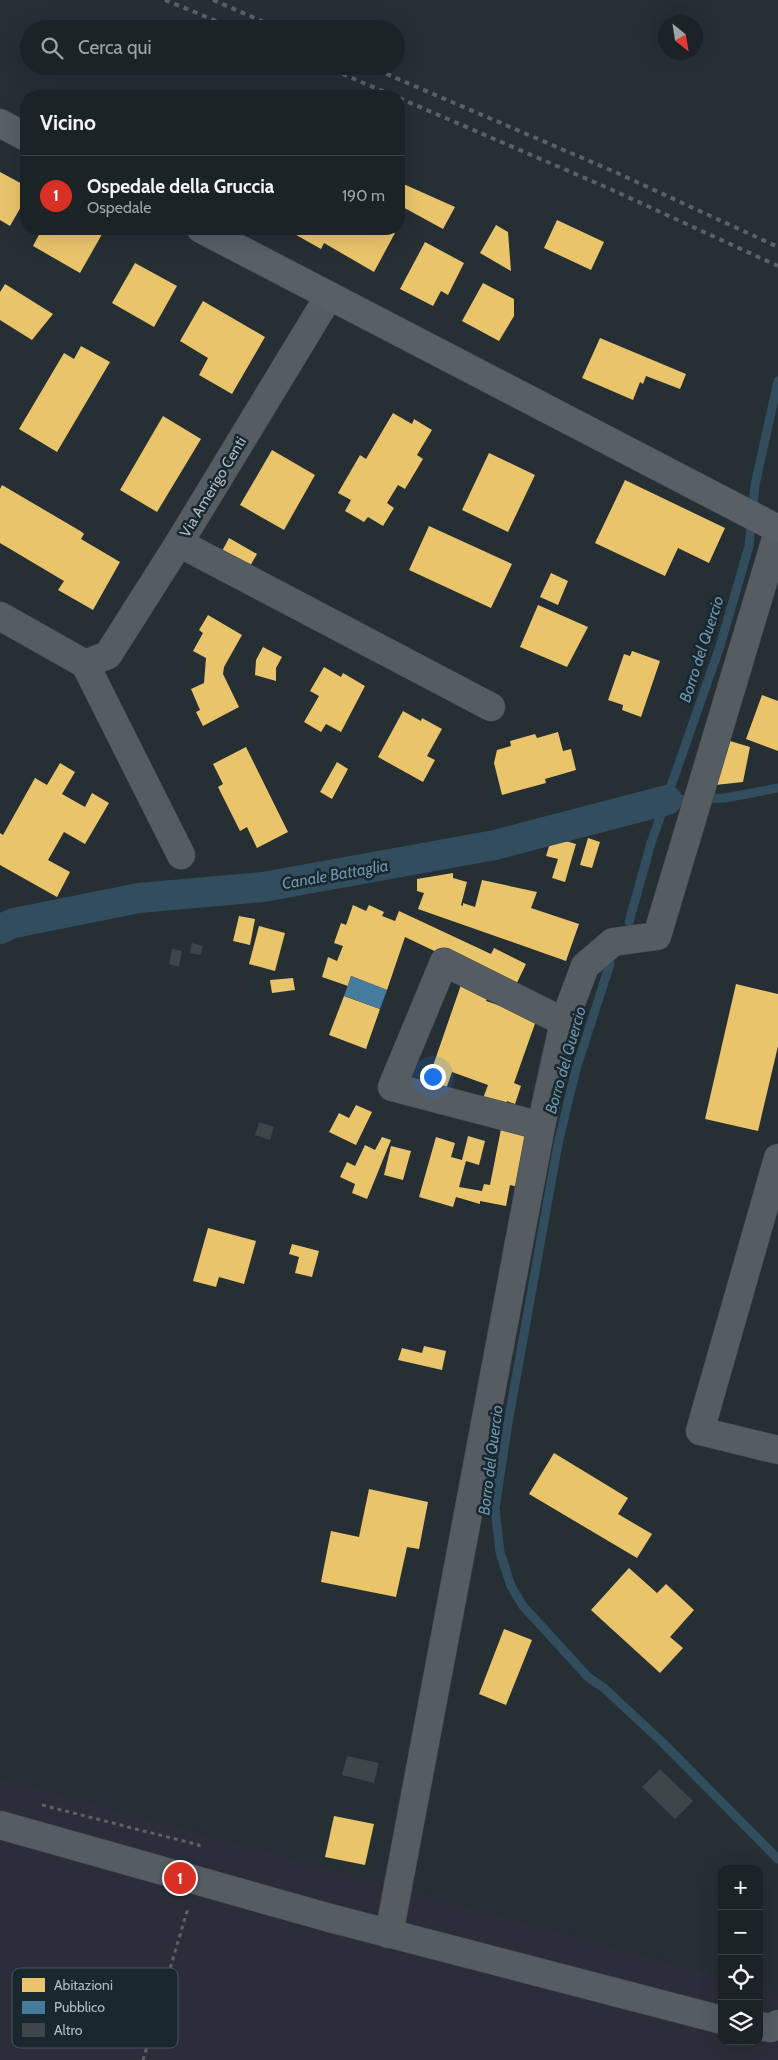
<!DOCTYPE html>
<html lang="it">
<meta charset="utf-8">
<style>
:root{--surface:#1c2327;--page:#292f33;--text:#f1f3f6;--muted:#a0a4a7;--line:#3a4044;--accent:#d93025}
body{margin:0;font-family:Cabin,sans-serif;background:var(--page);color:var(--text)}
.controls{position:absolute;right:15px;bottom:15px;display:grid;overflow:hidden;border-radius:10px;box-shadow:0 5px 20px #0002}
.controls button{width:45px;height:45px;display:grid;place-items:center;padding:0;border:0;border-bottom:1px solid var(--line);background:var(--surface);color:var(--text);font:25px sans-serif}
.compass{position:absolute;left:658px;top:15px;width:45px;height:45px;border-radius:50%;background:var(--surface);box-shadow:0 5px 20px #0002;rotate:150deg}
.you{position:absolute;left:432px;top:1076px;width:18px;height:18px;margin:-12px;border:4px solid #fff;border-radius:50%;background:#1a73e8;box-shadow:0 0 0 8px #1a73e833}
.badge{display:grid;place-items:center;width:32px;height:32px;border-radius:50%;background:var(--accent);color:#fff;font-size:16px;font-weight:700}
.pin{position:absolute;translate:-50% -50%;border:2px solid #fff;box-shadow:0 1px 5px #0006}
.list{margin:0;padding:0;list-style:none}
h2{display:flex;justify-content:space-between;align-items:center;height:65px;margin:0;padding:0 20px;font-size:21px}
h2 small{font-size:16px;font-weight:400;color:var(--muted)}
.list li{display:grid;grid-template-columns:32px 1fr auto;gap:15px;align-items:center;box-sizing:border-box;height:80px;padding:0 20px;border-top:1px solid var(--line)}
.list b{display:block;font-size:19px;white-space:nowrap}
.list p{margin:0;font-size:16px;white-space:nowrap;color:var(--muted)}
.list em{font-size:16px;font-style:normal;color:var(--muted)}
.icon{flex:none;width:28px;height:28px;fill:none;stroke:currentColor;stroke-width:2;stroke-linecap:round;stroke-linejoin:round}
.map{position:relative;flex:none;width:778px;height:2060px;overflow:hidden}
.search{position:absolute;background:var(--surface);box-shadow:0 5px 20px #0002;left:20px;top:20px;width:385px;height:55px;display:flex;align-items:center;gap:12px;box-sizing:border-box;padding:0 18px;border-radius:28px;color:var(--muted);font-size:19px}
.panel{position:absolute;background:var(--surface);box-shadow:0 5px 20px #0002;left:20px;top:90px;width:385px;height:145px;border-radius:20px}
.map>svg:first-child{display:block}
</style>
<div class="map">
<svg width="778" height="2060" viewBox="0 0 778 2060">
<rect width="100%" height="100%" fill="#262f34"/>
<path fill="#2b2d3a" d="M 0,1778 L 722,1977 L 722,2041 L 759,2041 L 759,1988 L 778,1993 L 778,2060 L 0,2060 Z"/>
<g fill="#e9c46a">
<path d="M 0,172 L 26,186 L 26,198 L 10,226 L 0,220 Z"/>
<path d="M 399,182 L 455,207 L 443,229 L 399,205 Z"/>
<path d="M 557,220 L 604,242 L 591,270 L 544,248 Z"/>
<path d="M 496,225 L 508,232 L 511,271 L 480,253 Z"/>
<path d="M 42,229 L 105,229 L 80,273 L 33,246 Z"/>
<path d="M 291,229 L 388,229 L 395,233 L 374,272 L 324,243 L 321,249 L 289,231 Z"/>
<path d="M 425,242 L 464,263 L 448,295 L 441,291 L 433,306 L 400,289 Z"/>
<path d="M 135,263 L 177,286 L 154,327 L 112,303 Z"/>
<path d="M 483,283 L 514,299 L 514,316 L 499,341 L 462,321 Z"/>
<path d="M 5,284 L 53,314 L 32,340 L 0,320 L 0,292 Z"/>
<path d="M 203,301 L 265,337 L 232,394 L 199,375 L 208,358 L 180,341 Z"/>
<path d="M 600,338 L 686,374 L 680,389 L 646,376 L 643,384 L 640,382 L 633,400 L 582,378 Z"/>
<path d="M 81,346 L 110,362 L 57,452 L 19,429 L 64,353 L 74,359 Z"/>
<path d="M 393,413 L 412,424 L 414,419 L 432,430 L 417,455 L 423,459 L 405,489 L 398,485 L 387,503 L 394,508 L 383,526 L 368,517 L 364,522 L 345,511 L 351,500 L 338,493 L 360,455 L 366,459 Z"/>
<path d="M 163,416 L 201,439 L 157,512 L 120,490 Z"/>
<path d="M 272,450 L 315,475 L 284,530 L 240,505 Z"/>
<path d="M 489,453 L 535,475 L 508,532 L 462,510 Z"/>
<path d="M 625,480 L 725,528 L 709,563 L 678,548 L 665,576 L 595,543 Z"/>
<path d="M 2,485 L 82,532 L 84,534 L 81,539 L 120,562 L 93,610 L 58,590 L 64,581 L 0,543 L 0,489 Z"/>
<path d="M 429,526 L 512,564 L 491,608 L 409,570 Z"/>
<path d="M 229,538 L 257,554 L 250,566 L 222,551 Z"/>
<path d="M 551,573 L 568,581 L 558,605 L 540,597 Z"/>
<path d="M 538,605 L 588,627 L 567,667 L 520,647 Z"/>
<path d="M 208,615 L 242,635 L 224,667 L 223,674 L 239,707 L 203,726 L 196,712 L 200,710 L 191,689 L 204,683 L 206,658 L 193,651 L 203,633 L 199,630 Z"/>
<path d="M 263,647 L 282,657 L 276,668 L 276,681 L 255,675 L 256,660 Z"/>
<path d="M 632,651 L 660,661 L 641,717 L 622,710 L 623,705 L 608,700 L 624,654 L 630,656 Z"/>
<path d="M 324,667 L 341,677 L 343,673 L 365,686 L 341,732 L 326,724 L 321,732 L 304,722 L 319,696 L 310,691 Z"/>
<path d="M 762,695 L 778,701 L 778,751 L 746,739 Z"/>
<path d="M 403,711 L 421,721 L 422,718 L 442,729 L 427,756 L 435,760 L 423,782 L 378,757 Z"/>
<path d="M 558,732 L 563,751 L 571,749 L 576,770 L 545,779 L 546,783 L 502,795 L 494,763 L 497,750 L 511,746 L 510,741 L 535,734 L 537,738 Z"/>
<path d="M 730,741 L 750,747 L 743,782 L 715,785 Z"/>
<path d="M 246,747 L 288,832 L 257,848 L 247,827 L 240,831 L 218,787 L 223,784 L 213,764 Z"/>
<path d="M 337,762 L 348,769 L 332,799 L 320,792 Z"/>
<path d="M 60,763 L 75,772 L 62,794 L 85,807 L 92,793 L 109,803 L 85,844 L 64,832 L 48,860 L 70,872 L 57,897 L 0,865 L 0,833 L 3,835 L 35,778 L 47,785 Z"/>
<path d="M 552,837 L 576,844 L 565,882 L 552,878 L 558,859 L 546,856 Z"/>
<path d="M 588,838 L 600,842 L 592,868 L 580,865 Z"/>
<path d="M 453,873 L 453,878 L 467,882 L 461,905 L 463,906 L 463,903 L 475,907 L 482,880 L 537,892 L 531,908 L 579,924 L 566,961 L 418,909 L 424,893 L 417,891 L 417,879 Z"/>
<path d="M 353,905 L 366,911 L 369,905 L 384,912 L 382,916 L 395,921 L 399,911 L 491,954 L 494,948 L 526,964 L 514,989 L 405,937 L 387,990 L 351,976 L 348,986 L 322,977 L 328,957 L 337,961 L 343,946 L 334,943 L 341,923 L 346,925 Z"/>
<path d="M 239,916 L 255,919 L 250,945 L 233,941 Z"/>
<path d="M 259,926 L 285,933 L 275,971 L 249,964 Z"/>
<path d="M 293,978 L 295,990 L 272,993 L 270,980 Z"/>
<path d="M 462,982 L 490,992 L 486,1001 L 537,1018 L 514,1083 L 521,1086 L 515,1104 L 507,1101 L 505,1109 L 482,1101 L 488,1085 L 452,1072 L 445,1092 L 426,1086 Z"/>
<path d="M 736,984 L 778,994 L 778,1046 L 758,1131 L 705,1119 Z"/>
<path d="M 344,996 L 380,1009 L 366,1049 L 329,1035 Z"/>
<path d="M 356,1105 L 372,1112 L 356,1145 L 329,1132 L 339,1113 L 349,1118 Z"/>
<path d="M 501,1129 L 532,1135 L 522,1188 L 510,1185 L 506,1206 L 480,1201 L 480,1204 L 456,1197 L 453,1207 L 419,1197 L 436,1137 L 455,1143 L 451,1157 L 462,1160 L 468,1136 L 485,1141 L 479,1165 L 466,1161 L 459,1187 L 482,1191 L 484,1184 L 490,1185 Z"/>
<path d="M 382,1137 L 391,1140 L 367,1199 L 352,1193 L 355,1184 L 340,1177 L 347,1162 L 355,1166 L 365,1145 L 375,1150 Z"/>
<path d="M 391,1146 L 411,1151 L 403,1180 L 384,1175 Z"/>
<path d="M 208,1228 L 256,1241 L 244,1284 L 219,1277 L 216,1287 L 193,1281 Z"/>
<path d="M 292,1244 L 319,1251 L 312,1277 L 295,1273 L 299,1257 L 289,1254 Z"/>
<path d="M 424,1346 L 446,1351 L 442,1370 L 398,1360 L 402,1348 L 422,1353 Z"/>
<path d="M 554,1453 L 628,1498 L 618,1514 L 652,1534 L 637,1558 L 529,1494 Z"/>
<path d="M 369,1489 L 428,1502 L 419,1549 L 407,1547 L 396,1597 L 321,1582 L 331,1531 L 359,1537 Z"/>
<path d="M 629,1568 L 657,1593 L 666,1584 L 694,1610 L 670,1637 L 683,1648 L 660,1673 L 591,1610 Z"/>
<path d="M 504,1629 L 532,1640 L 506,1705 L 479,1694 Z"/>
<path d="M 334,1816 L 374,1824 L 365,1865 L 325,1857 Z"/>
</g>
<path fill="#457b9d" d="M 351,976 L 387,990 L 380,1009 L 344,996 Z"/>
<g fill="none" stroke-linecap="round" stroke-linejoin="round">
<g stroke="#324d5e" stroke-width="9">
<path d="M 667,800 L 725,798 L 778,788"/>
<path d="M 629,922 L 651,843 L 720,646 L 749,546 L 755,485 L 778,381"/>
<path d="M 610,964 L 576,1069 L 558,1144 L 508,1423 L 495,1508 L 500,1552 L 511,1586 L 523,1606 L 588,1677 L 604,1688 L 662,1742 L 778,1859"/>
</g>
<path stroke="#324d5e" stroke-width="30" d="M 0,929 L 14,923 L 139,898 L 263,887 L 495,845 L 667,800"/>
</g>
<g fill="#3e464a">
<path d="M 192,943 L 203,946 L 201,955 L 190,953 Z"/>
<path d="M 172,949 L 182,951 L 179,967 L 169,964 Z"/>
<path d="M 259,1122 L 274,1127 L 270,1140 L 255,1135 Z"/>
<path d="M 347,1756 L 379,1763 L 374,1783 L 342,1775 Z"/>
<path d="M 660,1769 L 693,1801 L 675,1819 L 642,1787 Z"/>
</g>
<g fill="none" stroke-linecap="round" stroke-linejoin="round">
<defs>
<g id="minor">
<path d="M 179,543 L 491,707"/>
<path d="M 0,616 L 85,664 L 181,855"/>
<path d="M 85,664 L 108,655 L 179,543 L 329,296"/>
<path d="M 541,1126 L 392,1087 L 444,962 L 564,1022"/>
<path d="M 778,1158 L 700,1431 L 778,1450"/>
<path d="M 0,1825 L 330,1918 L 722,2020"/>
<path d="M 389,1934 L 541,1126 L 564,1022 L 585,966 L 613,942 L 657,936 L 778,532"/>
<path d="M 759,2026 L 771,2028 L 778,2024"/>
</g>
<g id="major">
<path d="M 0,123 L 26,137"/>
<path d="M 201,229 L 778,529"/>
</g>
</defs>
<use href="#minor" stroke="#444b4f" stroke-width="29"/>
<use href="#major" stroke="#434c51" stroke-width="29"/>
<g stroke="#5a6266" stroke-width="3" stroke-dasharray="4 4" stroke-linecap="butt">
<path d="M 42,1805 L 199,1845 L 199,1851"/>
<path d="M 143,2060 L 188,1908"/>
</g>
<use href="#minor" stroke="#565d62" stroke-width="28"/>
<use href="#major" stroke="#585f65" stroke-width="28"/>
<g stroke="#5a6166" stroke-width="4" stroke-dasharray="5 5" stroke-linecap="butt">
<path d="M 165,0 L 236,29"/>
<path d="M 213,0 L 280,29"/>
<path d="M 324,66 L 394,96"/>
<path d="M 368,66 L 615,172 L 778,247"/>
<path d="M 399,98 L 608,188 L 778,266"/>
</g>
</g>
<g text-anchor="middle" stroke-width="5" stroke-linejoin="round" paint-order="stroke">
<g font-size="15" fill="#afbdc7" stroke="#19272f">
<text transform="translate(213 487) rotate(-59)" y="5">Via Amerigo Centi</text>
</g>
<g font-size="16" font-style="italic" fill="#6e95ab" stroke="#19272f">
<text transform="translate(701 649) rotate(-72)" y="6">Borro del Quercio</text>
<text transform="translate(335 874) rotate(-10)" y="6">Canale Battaglia</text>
<text transform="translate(565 1060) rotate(-74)" y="6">Borro del Quercio</text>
<text transform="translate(490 1460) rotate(-83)" y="6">Borro del Quercio</text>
</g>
</g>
<rect x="12" y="1968" width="166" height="80" rx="8" fill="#19272f" stroke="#46545d" stroke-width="1"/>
<rect x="22" y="1978" width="23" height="14" fill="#e9c46a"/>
<rect x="22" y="2001" width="23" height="13" fill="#457b9d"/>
<rect x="22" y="2023" width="23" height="14" fill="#3e464a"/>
<g font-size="14" fill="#afbdc7">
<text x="54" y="1990">Abitazioni</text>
<text x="54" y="2012">Pubblico</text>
<text x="54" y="2035">Altro</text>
</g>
</svg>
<div class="controls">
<button>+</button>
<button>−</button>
<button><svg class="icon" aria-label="locate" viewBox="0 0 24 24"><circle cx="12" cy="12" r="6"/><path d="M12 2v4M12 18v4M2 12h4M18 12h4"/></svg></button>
<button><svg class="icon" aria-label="layers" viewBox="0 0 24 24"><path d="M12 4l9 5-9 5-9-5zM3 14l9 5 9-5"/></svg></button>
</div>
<svg class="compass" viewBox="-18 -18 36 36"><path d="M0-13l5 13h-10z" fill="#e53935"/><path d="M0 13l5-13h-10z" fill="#a0a4a7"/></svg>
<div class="you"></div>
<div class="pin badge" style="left:180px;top:1878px">1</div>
<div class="search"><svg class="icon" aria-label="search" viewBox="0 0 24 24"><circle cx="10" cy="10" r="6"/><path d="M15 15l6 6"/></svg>Cerca qui</div>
<section class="panel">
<h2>Vicino<small></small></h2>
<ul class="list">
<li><span class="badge">1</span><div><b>Ospedale della Gruccia</b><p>Ospedale</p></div><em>190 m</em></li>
</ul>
</section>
</div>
